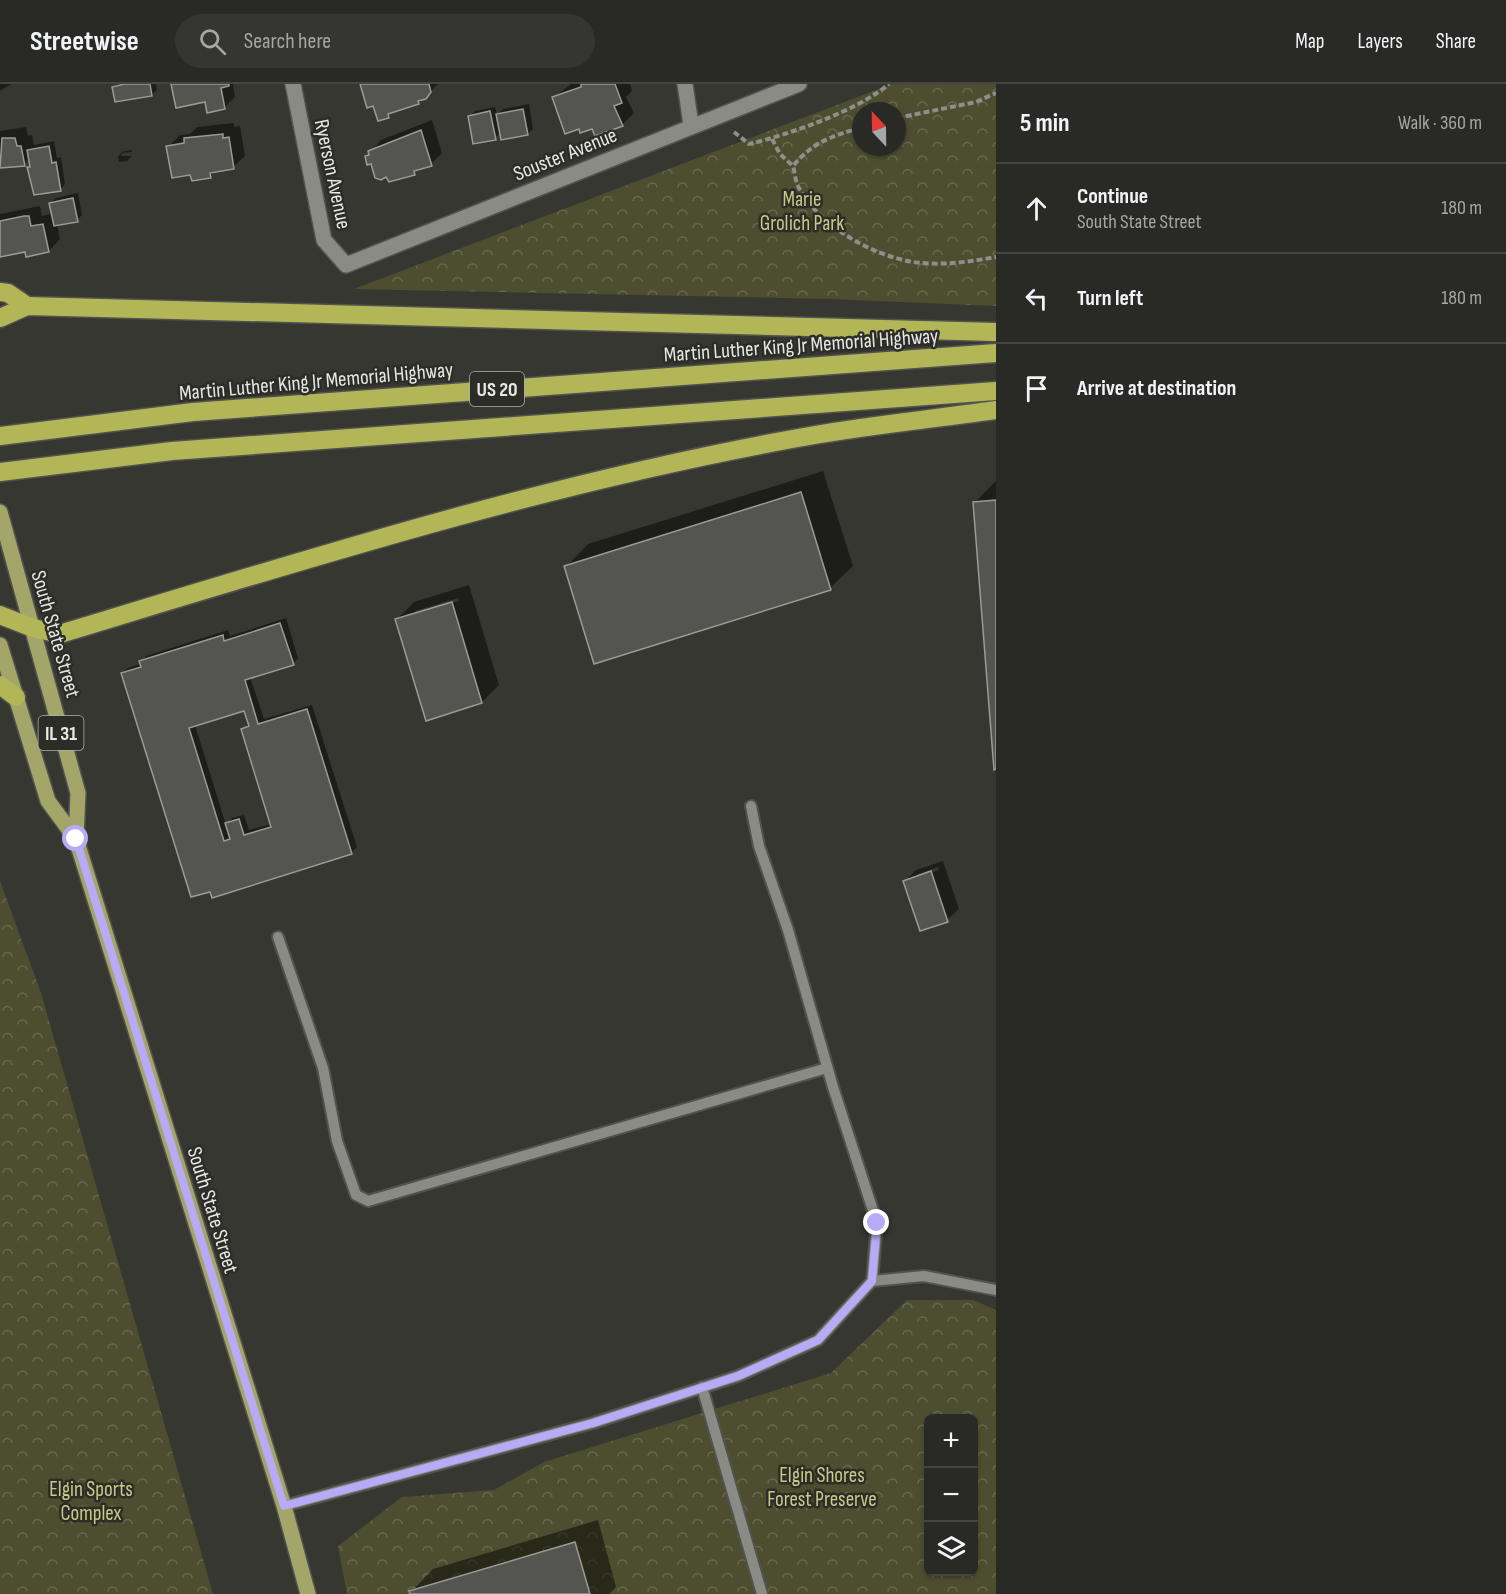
<!DOCTYPE html>
<meta charset="utf-8">
<style>
:root{--surface:#292926;--page:#353532;--text:#f1f3f6;--muted:#a5a6a7;--line:#454543}
body{margin:0;font-family:"Sofia Sans Condensed",sans-serif;background:var(--page);color:var(--text)}
.controls{position:absolute;right:18px;bottom:18px;display:grid;overflow:hidden;border-radius:9px;box-shadow:0 2px 4px #0004}
.controls button{width:54px;height:54px;display:grid;place-items:center;padding:0;border:0;border-bottom:2px solid var(--line);background:var(--surface);color:var(--text);font:30px sans-serif}
.compass{position:absolute;left:852px;top:18px;width:54px;height:54px;border-radius:50%;background:var(--surface);box-shadow:0 2px 4px #0004;rotate:338deg}
.stop{position:absolute;width:18px;height:18px;margin:-14px;border:4px solid #b7abf8;border-radius:50%;background:#fff}
.stop.end{background:#b7abf8;border-color:#fff;box-shadow:0 2px 6px #0008}
.list{margin:0;padding:0;list-style:none}
h2{display:flex;justify-content:space-between;align-items:center;height:78px;margin:0;padding:0 24px;font-size:26px}
h2 small{font-size:20px;font-weight:400;color:var(--muted)}
.list li{display:grid;grid-template-columns:39px 1fr auto;gap:18px;align-items:center;box-sizing:border-box;height:90px;padding:0 24px;border-top:2px solid var(--line)}
.list b{display:block;font-size:22px;white-space:nowrap}
.list p{margin:0;font-size:20px;white-space:nowrap;color:var(--muted)}
.list em{font-size:20px;font-style:normal;color:var(--muted)}
.icon{flex:none;width:33px;height:33px;fill:none;stroke:currentColor;stroke-width:2;stroke-linecap:round;stroke-linejoin:round}
.map{position:relative;flex:none;width:996px;height:1510px;overflow:hidden}
header{display:flex;align-items:center;gap:36px;box-sizing:border-box;height:84px;padding:0 30px;background:var(--surface);border-bottom:2px solid var(--line)}
header strong{font-size:28px}
nav{display:flex;gap:33px;margin-inline-start:auto;font-size:21px}
.search{width:420px;height:54px;background:var(--page);display:flex;align-items:center;gap:15px;box-sizing:border-box;padding:0 21px;border-radius:33px;color:var(--muted);font-size:22px}
main{display:flex}
aside{flex:1;background:var(--surface)}
.map>svg:first-child{display:block}
</style>
<header>
<strong>Streetwise</strong>
<div class="search"><svg class="icon" aria-label="search" viewBox="0 0 24 24"><circle cx="10" cy="10" r="6"/><path d="M15 15l6 6"/></svg>Search here</div>
<nav><a>Map</a><a>Layers</a><a>Share</a></nav>
</header>
<main>
<div class="map">
<svg width="996" height="1510" viewBox="0 0 996 1510">
<defs>
<pattern id="park-crowns" width="20" height="18" patternUnits="userSpaceOnUse" patternTransform="scale(1.5)"><rect width="20" height="18" fill="#4d4e30"/><path d="M2 6a3 3 0 1 1 6 0M12 15a3 3 0 1 1 6 0" fill="none" stroke="#67684e"/></pattern>
</defs>
<rect width="100%" height="100%" fill="#373732"/>
<g fill="url(#park-crowns)" fill-rule="evenodd">
<path d="M 892,0 L 996,0 L 996,222 L 830,215 L 354,205 ZM 861,27 L 897,27 L 897,63 L 861,63 Z"/>
<path d="M 0,797 L 41,909 L 213,1510 L 0,1510 Z"/>
<path d="M 907,1216 L 973,1216 L 996,1226 L 996,1510 L 347,1510 L 338,1462 L 402,1413 L 494,1406 L 544,1378 L 831,1289 ZM 928,1334 L 974,1334 L 974,1488 L 928,1488 Z"/>
</g>
<g fill="#0007" fill-rule="evenodd">
<path d="M 0,0 L 11,0 L 0,7 Z"/>
<path d="M 117,0 L 156,0 L 157,6 L 151,11 L 114,3 Z"/>
<path d="M 173,0 L 233,0 L 235,13 L 224,24 Z"/>
<path d="M 362,0 L 438,0 L 418,19 L 394,26 L 388,32 L 374,20 Z"/>
<path d="M 571,0 L 630,0 L 632,7 L 626,13 L 634,29 L 622,41 L 580,43 L 554,13 Z"/>
<path d="M 529,20 L 533,45 L 528,50 L 501,48 L 495,54 L 470,33 L 475,27 L 495,23 L 497,31 L 503,25 Z"/>
<path d="M 432,36 L 442,69 L 431,80 L 420,84 L 414,89 L 372,78 L 367,73 L 381,56 Z"/>
<path d="M 234,39 L 234,43 L 240,42 L 245,72 L 233,83 L 216,86 L 210,93 L 192,89 L 168,63 L 180,51 L 190,50 L 197,43 Z"/>
<path d="M 26,43 L 28,52 L 32,51 L 34,61 L 54,57 L 57,74 L 61,73 L 65,100 L 60,106 L 33,108 L 29,75 L 24,80 L 0,83 L 0,47 Z"/>
<path d="M 131,66 L 132,68 L 122,69 L 122,72 L 132,72 L 127,77 L 119,78 L 118,72 L 124,67 Z"/>
<path d="M 78,109 L 82,131 L 77,136 L 57,140 L 60,155 L 49,167 L 26,166 L 0,171 L 0,130 L 40,122 L 42,132 L 53,129 L 50,119 L 56,114 Z"/>
<path d="M 823,387 L 853,482 L 830,504 L 566,483 L 588,460 Z"/>
<path d="M 996,397 L 996,684 L 975,418 Z"/>
<path d="M 469,501 L 499,601 L 482,618 L 397,535 L 414,518 ZM 458,514 L 459,517 L 415,530 L 415,527 Z"/>
<path d="M 286,534 L 298,574 L 293,580 L 250,593 L 264,635 L 312,621 L 357,763 L 352,768 L 213,812 L 122,589 L 128,584 L 141,580 L 146,572 L 228,546 L 230,552 ZM 245,626 L 250,639 L 242,645 L 271,740 L 249,746 L 244,731 L 232,734 L 226,741 L 195,641 Z"/>
<path d="M 943,777 L 959,825 L 947,836 L 905,797 L 916,786 ZM 938,783 L 939,786 L 916,794 L 916,791 Z"/>
<path d="M 598,1436 L 616,1503 L 609,1510 L 412,1510 L 411,1508 L 433,1485 Z"/>
</g>
<g fill="#545550" stroke="#9a9b95" stroke-width="1.5" fill-rule="evenodd">
<path d="M 124,0 L 150,0 L 152,12 L 115,18 L 112,3 Z"/>
<path d="M 171,0 L 229,0 L 229,2 L 221,4 L 225,25 L 207,29 L 205,18 L 176,24 Z"/>
<path d="M 360,0 L 429,0 L 431,8 L 426,15 L 418,17 L 419,20 L 388,30 L 389,34 L 378,37 L 373,22 L 367,24 Z"/>
<path d="M 581,0 L 615,0 L 622,19 L 614,22 L 623,42 L 595,52 L 592,45 L 580,49 L 579,45 L 565,50 L 552,13 L 581,3 Z"/>
<path d="M 523,25 L 528,51 L 501,56 L 496,30 Z"/>
<path d="M 490,27 L 496,56 L 473,60 L 468,32 Z"/>
<path d="M 421,46 L 432,82 L 414,87 L 415,91 L 389,98 L 386,93 L 381,96 L 375,94 L 371,80 L 367,81 L 365,72 L 369,71 L 368,67 Z"/>
<path d="M 223,50 L 223,54 L 229,53 L 234,85 L 210,89 L 211,94 L 192,97 L 190,91 L 172,94 L 166,62 L 184,59 L 184,54 Z"/>
<path d="M 2,54 L 15,54 L 17,62 L 21,62 L 25,82 L 0,84 Z"/>
<path d="M 49,62 L 52,79 L 56,78 L 61,107 L 34,111 L 27,83 L 30,83 L 27,66 Z"/>
<path d="M 73,114 L 78,138 L 54,142 L 49,119 Z"/>
<path d="M 24,132 L 29,132 L 31,142 L 43,140 L 49,168 L 26,173 L 25,168 L 0,173 L 0,137 Z"/>
<path d="M 801,408 L 831,506 L 594,580 L 564,482 Z"/>
<path d="M 996,416 L 996,685 L 994,686 L 973,418 Z"/>
<path d="M 452,518 L 482,619 L 426,637 L 395,535 Z"/>
<path d="M 280,539 L 294,581 L 245,596 L 258,640 L 307,625 L 352,770 L 212,814 L 210,808 L 191,813 L 121,589 L 141,583 L 139,577 L 223,551 L 224,557 ZM 244,627 L 249,642 L 241,645 L 271,743 L 244,751 L 239,735 L 225,739 L 230,755 L 224,757 L 189,644 Z"/>
<path d="M 931,787 L 948,838 L 920,847 L 903,797 Z"/>
<path d="M 575,1458 L 590,1510 L 410,1510 L 409,1507 Z"/>
</g>
<g fill="none" stroke-linecap="round" stroke-linejoin="round">
<defs>
<g id="lane">
<path d="M 278,853 L 323,984 L 337,1057 L 356,1111 L 368,1117 L 827,984"/>
<path d="M 872,1197 L 924,1192 L 996,1206"/>
<path d="M 702,1303 L 762,1510"/>
<path d="M 284,1422 L 593,1339 L 738,1292 L 818,1256 L 872,1197 L 877,1139 L 833,1003 L 788,846 L 759,762 L 751,722"/>
</g>
<g id="street">
<path d="M 293,0 L 324,156 L 346,181 L 799,0"/>
<path d="M 685,0 L 691,41"/>
</g>
<g id="primary">
<path d="M 0,428 L 78,709 L 76,755"/>
<path d="M 0,561 L 48,717 L 76,755 L 284,1422 L 308,1510"/>
</g>
<g id="highway">
<path d="M 0,208 L 8,209 L 27,222"/>
<path d="M 0,234 L 27,222 L 996,248"/>
<path d="M 0,352 L 193,328 L 996,269"/>
<path d="M 0,388 L 172,367 L 996,307"/>
<path d="M 0,531 L 33,544 L 60,550 C 307,475 554,397 809,352 C 871,341 934,335 996,326"/>
<path d="M 0,601 L 16,613"/>
</g>
</defs>
<use href="#lane" stroke="#52534f" stroke-width="14"/>
<use href="#street" stroke="#52534f" stroke-width="18"/>
<use href="#primary" stroke="#52534f" stroke-width="18"/>
<use href="#highway" stroke="#52534f" stroke-width="21"/>
<g stroke="#8e8e8a" stroke-width="4" stroke-dasharray="6 3" stroke-linecap="butt">
<path d="M 897,34 L 976,18 L 996,9"/>
<path d="M 861,44 C 833,51 812,59 793,82 C 795,88 795,98 799,104 C 820,142 871,171 913,178 C 940,182 969,178 996,173"/>
<path d="M 734,48 L 749,60 C 788,51 859,26 889,0"/>
<path d="M 772,55 L 780,70 L 793,82"/>
</g>
<use href="#lane" stroke="#8b8b85" stroke-width="10"/>
<use href="#street" stroke="#8b8b85" stroke-width="15"/>
<use href="#primary" stroke="#a3a569" stroke-width="15"/>
<use href="#highway" stroke="#b3b656" stroke-width="18"/>
</g>
<g fill="none" stroke-linecap="round" stroke-linejoin="round">
<path stroke="#b7abf8" stroke-width="8" d="M 76,755 L 284,1422 L 593,1339 L 738,1292 L 818,1256 L 872,1197 L 877,1139"/>
</g>
<g text-anchor="middle" stroke-width="5" stroke-linejoin="round" paint-order="stroke">
<g fill="#2d2d28" stroke="#afafac" stroke-width="1.5">
<rect x="470" y="288" width="54" height="34" rx="4.5"/>
<rect x="38.5" y="632" width="45" height="34" rx="4.5"/>
</g>
<g font-size="20" font-weight="bold" fill="#e7e7e4">
<text x="497" y="312">US 20</text>
<text x="61" y="656">IL 31</text>
</g>
<g font-size="21" fill="#e7e7e4" stroke="#2d2d28">
<text transform="translate(565 70) rotate(-22)" y="7">Souster Avenue</text>
<text transform="translate(333 90) rotate(78)" y="7">Ryerson Avenue</text>
<text transform="translate(801 261) rotate(-4)" y="7">Martin Luther King Jr Memorial Highway</text>
<text transform="translate(316 297) rotate(-5)" y="7">Martin Luther King Jr Memorial Highway</text>
<text transform="translate(56 550) rotate(74)" y="7">South State Street</text>
<text transform="translate(213 1126) rotate(73)" y="7">South State Street</text>
</g>
<g font-size="21" fill="#c8cb87" stroke="#2d2d28">
<text x="802" y="122">Marie<tspan x="802" dy="24">Grolich Park</tspan></text>
<text x="822" y="1398">Elgin Shores<tspan x="822" dy="24">Forest Preserve</tspan></text>
<text x="91" y="1412">Elgin Sports<tspan x="91" dy="24">Complex</tspan></text>
</g>
</g>
</svg>
<div class="controls">
<button>+</button>
<button>−</button>
<button><svg class="icon" aria-label="layers" viewBox="0 0 24 24"><path d="M12 4l9 5-9 5-9-5zM3 14l9 5 9-5"/></svg></button>
</div>
<svg class="compass" viewBox="-18 -18 36 36"><path d="M0-13l5 13h-10z" fill="#e53935"/><path d="M0 13l5-13h-10z" fill="#a5a6a7"/></svg>
<div class="stop" style="left:76px;top:755px"></div>
<div class="stop end" style="left:877px;top:1139px"></div>
</div>
<aside>
<h2>5 min<small>Walk · 360 m</small></h2>
<ul class="list">
<li><svg class="icon" aria-label="ahead" viewBox="0 0 24 24"><path d="M12 20V5M6 11l6-6 6 6"/></svg><div><b>Continue</b><p>South State Street</p></div><em>180 m</em></li>
<li><svg class="icon" aria-label="left" viewBox="0 0 24 24"><path d="M17 20v-9H6M10 6l-5 5 5 5"/></svg><div><b>Turn left</b></div><em>180 m</em></li>
<li><svg class="icon" aria-label="arrive" viewBox="0 0 24 24"><path d="M6 21V4h12l-3 4 3 4H6"/></svg><div><b>Arrive at destination</b></div></li>
</ul>
</aside>
</main>
